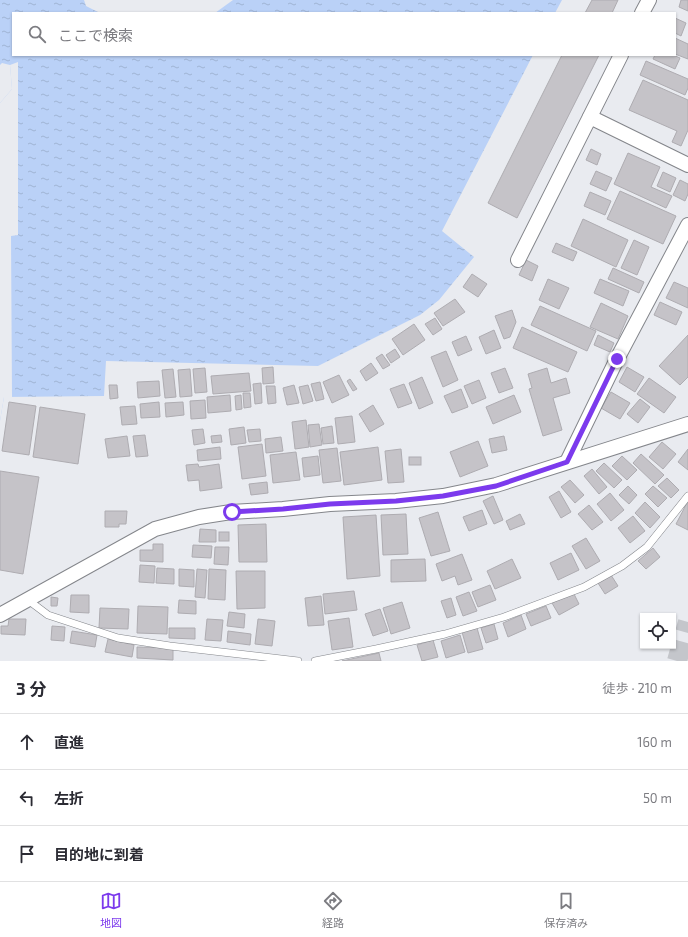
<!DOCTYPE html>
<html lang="ja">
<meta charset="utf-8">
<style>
:root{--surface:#fff;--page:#f2f2f3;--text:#2b2b33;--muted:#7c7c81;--line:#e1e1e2;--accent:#7c3aed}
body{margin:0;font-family:"Exo 2","Noto Sans JP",sans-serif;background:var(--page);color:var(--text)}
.controls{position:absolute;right:12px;bottom:12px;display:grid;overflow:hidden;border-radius:0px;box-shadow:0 1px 3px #0004}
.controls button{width:36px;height:36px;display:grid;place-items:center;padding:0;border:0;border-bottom:1px solid var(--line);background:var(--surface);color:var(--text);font:20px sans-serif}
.stop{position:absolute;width:12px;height:12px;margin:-9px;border:3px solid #7c3aed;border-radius:50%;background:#fff}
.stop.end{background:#7c3aed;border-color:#fff;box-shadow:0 1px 4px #0008}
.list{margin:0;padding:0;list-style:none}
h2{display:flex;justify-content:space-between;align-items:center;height:52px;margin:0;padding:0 16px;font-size:17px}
h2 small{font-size:13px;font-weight:400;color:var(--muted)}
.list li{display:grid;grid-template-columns:26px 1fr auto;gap:12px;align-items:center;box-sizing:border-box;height:56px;padding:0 16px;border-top:1px solid var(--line)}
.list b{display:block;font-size:15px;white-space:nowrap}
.list em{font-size:13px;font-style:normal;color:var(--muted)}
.icon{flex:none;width:22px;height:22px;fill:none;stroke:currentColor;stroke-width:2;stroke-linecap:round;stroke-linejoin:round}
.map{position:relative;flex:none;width:688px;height:661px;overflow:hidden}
.search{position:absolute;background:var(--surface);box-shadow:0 1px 3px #0004;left:12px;right:12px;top:12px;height:44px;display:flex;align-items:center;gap:10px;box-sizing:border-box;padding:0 14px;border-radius:0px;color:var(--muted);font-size:15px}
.sheet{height:220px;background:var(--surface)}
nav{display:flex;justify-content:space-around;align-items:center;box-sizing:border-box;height:56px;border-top:1px solid var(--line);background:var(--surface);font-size:11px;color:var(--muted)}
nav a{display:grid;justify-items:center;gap:2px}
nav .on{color:var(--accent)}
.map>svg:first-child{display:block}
</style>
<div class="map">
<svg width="688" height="661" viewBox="0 0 688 661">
<defs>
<pattern id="water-ripples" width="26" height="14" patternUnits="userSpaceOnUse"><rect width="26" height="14" fill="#bad1f7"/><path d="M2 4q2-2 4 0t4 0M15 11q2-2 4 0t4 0" fill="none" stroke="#a0b4d4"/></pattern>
</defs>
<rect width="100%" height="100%" fill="#e9ebf0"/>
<g fill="url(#water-ripples)">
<path d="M 0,0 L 84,0 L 86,6 L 100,13 L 13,13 L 13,55 L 533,55 L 442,231 L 474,257 L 439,300 L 420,315 L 318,366 L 106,361 L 104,396 L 4,397 L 0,421 L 0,103 L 12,89 L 10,65 L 2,63 L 0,65 Z"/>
<path d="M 233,0 L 562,0 L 555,13 L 215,13 Z"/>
</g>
<path fill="#e9ebf0" d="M 18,62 L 18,235 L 11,236 L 12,397 L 4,397 L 0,421 L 0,103 L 12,89 L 10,65 Z"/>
<g fill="#c5c3c8" stroke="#aeacb1">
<path d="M 592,0 L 618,0 L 612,13 L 585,13 Z"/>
<path d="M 681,0 L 688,0 L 688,11 L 679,7 Z"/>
<path d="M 675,18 L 686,23 L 681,36 L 675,33 Z"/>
<path d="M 675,38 L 688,44 L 688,59 L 675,54 Z"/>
<path d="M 562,55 L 599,55 L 517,218 L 488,203 Z"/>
<path d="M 655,55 L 673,55 L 680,58 L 675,69 L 653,59 Z"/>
<path d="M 646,61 L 688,79 L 688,88 L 685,95 L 640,75 Z"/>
<path d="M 643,80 L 688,100 L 688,130 L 681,146 L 672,142 L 677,131 L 629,110 Z"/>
<path d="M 591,149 L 601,154 L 597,165 L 586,160 Z"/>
<path d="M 628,153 L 660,167 L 651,187 L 672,196 L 666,208 L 614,184 Z"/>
<path d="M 596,171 L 612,178 L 606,191 L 590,184 Z"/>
<path d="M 663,172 L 676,178 L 670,192 L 657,186 Z"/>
<path d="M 680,180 L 688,184 L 688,194 L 685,201 L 673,195 Z"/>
<path d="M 620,191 L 676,216 L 663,244 L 607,219 Z"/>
<path d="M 590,192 L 611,201 L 605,215 L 584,206 Z"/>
<path d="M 583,219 L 628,240 L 616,267 L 571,246 Z"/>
<path d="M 634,240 L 649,247 L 637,275 L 621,268 Z"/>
<path d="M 556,243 L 577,252 L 573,261 L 552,252 Z"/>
<path d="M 526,260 L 538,266 L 532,281 L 519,275 Z"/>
<path d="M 613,268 L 644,282 L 639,293 L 608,279 Z"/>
<path d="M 472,274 L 487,284 L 478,297 L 463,287 Z"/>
<path d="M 548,279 L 569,288 L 559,309 L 539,300 Z"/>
<path d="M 600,279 L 629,291 L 623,306 L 594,293 Z"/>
<path d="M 674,282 L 688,288 L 688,308 L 666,298 Z"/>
<path d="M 455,299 L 465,312 L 443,326 L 434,313 Z"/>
<path d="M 660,302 L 682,312 L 676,325 L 654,315 Z"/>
<path d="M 601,303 L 628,316 L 618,339 L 590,327 Z"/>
<path d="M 540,306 L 596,331 L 587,351 L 531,325 Z"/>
<path d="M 512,310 L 516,322 L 510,337 L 504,339 L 495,316 Z"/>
<path d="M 435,318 L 442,329 L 433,335 L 425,324 Z"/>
<path d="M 414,324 L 425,340 L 403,355 L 392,339 Z"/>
<path d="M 522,327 L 577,352 L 568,372 L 513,348 Z"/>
<path d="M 494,330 L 501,348 L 486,354 L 479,337 Z"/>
<path d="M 598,335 L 614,343 L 610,352 L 594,345 Z"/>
<path d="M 688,335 L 688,377 L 680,385 L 659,366 Z"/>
<path d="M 466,336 L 472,350 L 458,356 L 452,342 Z"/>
<path d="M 395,349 L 400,357 L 391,363 L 386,355 Z"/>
<path d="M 446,351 L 458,380 L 443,387 L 431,357 Z"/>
<path d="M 382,354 L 390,365 L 383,369 L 376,358 Z"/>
<path d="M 371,363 L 378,373 L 366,381 L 360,371 Z"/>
<path d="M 273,367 L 274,383 L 263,384 L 262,368 Z"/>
<path d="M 627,367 L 644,377 L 635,392 L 619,382 Z"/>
<path d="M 205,368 L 207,392 L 195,393 L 193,369 Z"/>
<path d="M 505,368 L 513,388 L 499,393 L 491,373 Z"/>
<path d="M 547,368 L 551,383 L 566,378 L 570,393 L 553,398 L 562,430 L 543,436 L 529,389 L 532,388 L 528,374 Z"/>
<path d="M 173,369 L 176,397 L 165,398 L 162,370 Z"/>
<path d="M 190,369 L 192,396 L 180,397 L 178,370 Z"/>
<path d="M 249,373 L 251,391 L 213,394 L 211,376 Z"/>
<path d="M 339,375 L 349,395 L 332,403 L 323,382 Z"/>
<path d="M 422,377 L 433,403 L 419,409 L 409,383 Z"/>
<path d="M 649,378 L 676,397 L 664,413 L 637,394 Z"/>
<path d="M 350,379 L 357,389 L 353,391 L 347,381 Z"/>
<path d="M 479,380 L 486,398 L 472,404 L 464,386 Z"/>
<path d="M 159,381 L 160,396 L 138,398 L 137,382 Z"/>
<path d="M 320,382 L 324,399 L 316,401 L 311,384 Z"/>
<path d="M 261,383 L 262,403 L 255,404 L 253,384 Z"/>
<path d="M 404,384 L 412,403 L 398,408 L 390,389 Z"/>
<path d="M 109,385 L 117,385 L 118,398 L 110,399 Z"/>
<path d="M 294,385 L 299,403 L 287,405 L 283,388 Z"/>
<path d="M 308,385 L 313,401 L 303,404 L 299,387 Z"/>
<path d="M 266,386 L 275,386 L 276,403 L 268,404 Z"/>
<path d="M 461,389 L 468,407 L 452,413 L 444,396 Z"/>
<path d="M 611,392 L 630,403 L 620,419 L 601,408 Z"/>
<path d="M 243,393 L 250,393 L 251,407 L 244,408 Z"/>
<path d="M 230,395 L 231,411 L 208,413 L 207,397 Z"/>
<path d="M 241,395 L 242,409 L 236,410 L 235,396 Z"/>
<path d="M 514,395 L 521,412 L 493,424 L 486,407 Z"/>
<path d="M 640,399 L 650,407 L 638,423 L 627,414 Z"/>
<path d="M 205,400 L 206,418 L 191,419 L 190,401 Z"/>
<path d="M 9,402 L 36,406 L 29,455 L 2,451 Z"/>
<path d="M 159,402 L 160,417 L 141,418 L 140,404 Z"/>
<path d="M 183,402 L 184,415 L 166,417 L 165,403 Z"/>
<path d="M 373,405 L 384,424 L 370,432 L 359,414 Z"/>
<path d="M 135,406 L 137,424 L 122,425 L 120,407 Z"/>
<path d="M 40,407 L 85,414 L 78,464 L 33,457 Z"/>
<path d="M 352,416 L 355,442 L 338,444 L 335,418 Z"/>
<path d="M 306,420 L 309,447 L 295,449 L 292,422 Z"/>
<path d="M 319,424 L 322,445 L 310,447 L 308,425 Z"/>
<path d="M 332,426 L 334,443 L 323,444 L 321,428 Z"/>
<path d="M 244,427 L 246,443 L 231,445 L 229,429 Z"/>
<path d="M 203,429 L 205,443 L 194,445 L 192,430 Z"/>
<path d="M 260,429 L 261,441 L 249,442 L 247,430 Z"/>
<path d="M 145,435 L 148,456 L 136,457 L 133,436 Z"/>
<path d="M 221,435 L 222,442 L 212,443 L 211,436 Z"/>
<path d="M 127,436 L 130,456 L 108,458 L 105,439 Z"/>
<path d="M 504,436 L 507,450 L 492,453 L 489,439 Z"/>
<path d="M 281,437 L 283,451 L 266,453 L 265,439 Z"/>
<path d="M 478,441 L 488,466 L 460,477 L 450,452 Z"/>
<path d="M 662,442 L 676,454 L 663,469 L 649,457 Z"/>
<path d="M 262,444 L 266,476 L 242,479 L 238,447 Z"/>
<path d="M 220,447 L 221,459 L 198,461 L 197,450 Z"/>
<path d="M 378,447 L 382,480 L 344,485 L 340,452 Z"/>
<path d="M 337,448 L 341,481 L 323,483 L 319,450 Z"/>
<path d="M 401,449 L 404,482 L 388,483 L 385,451 Z"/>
<path d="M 688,449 L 688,470 L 678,462 Z"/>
<path d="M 296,452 L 300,480 L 273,483 L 270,455 Z"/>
<path d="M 641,454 L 664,475 L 655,484 L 633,463 Z"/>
<path d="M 318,456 L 320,475 L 304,477 L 302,458 Z"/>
<path d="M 622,456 L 637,470 L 627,480 L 612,466 Z"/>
<rect x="409" y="457" width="12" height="8"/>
<path d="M 604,463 L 622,480 L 614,488 L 596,471 Z"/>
<path d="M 198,464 L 199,467 L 219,464 L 222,488 L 200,491 L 199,480 L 188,481 L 186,465 Z"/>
<path d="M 592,469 L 607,487 L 599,494 L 584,476 Z"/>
<path d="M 0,471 L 39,477 L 23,574 L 0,570 Z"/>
<path d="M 667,478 L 679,490 L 671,498 L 658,486 Z"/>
<path d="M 570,480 L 584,495 L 575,503 L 561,487 Z"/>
<path d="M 267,482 L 268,493 L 251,495 L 249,484 Z"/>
<path d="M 628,486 L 637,495 L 629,504 L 619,495 Z"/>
<path d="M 653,486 L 667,498 L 658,507 L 645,494 Z"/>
<path d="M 559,491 L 571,512 L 561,518 L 549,497 Z"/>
<path d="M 610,493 L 624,510 L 611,521 L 597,504 Z"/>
<path d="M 493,496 L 503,520 L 494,524 L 483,501 Z"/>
<path d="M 688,501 L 688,530 L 676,524 Z"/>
<path d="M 645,502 L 660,517 L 650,528 L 635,513 Z"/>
<path d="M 589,505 L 603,522 L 592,530 L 578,514 Z"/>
<path d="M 482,510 L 487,524 L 469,531 L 463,517 Z"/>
<path d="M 105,511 L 127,511 L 126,524 L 119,524 L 119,527 L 105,527 Z"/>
<path d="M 438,512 L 450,551 L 431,556 L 419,518 Z"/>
<path d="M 406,514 L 408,554 L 383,555 L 381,515 Z"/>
<path d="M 520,514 L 525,524 L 510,530 L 506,521 Z"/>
<path d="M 376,515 L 380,576 L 347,579 L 343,517 Z"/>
<path d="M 633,516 L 645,531 L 630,543 L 618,528 Z"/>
<path d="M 266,524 L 267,562 L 239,562 L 238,525 Z"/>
<path d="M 200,529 L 216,530 L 216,542 L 199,542 Z"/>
<rect x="219" y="532" width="10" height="9"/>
<path d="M 586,538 L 600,561 L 586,569 L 572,546 Z"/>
<path d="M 153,544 L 163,544 L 163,562 L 140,561 L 140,550 L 153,550 Z"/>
<path d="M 193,545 L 212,546 L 211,558 L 192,557 Z"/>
<path d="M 215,547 L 229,547 L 228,565 L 214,564 Z"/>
<path d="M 653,548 L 660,557 L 646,569 L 638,561 Z"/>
<path d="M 571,553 L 579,570 L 558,580 L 550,563 Z"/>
<path d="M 462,554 L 472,580 L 458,585 L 455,576 L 442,581 L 436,564 Z"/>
<path d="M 425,559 L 426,581 L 391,582 L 391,560 Z"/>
<path d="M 512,559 L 521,578 L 495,589 L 487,571 Z"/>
<path d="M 140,565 L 155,566 L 154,583 L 139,582 Z"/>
<path d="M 157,568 L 174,569 L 174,584 L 156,583 Z"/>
<path d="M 179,569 L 194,570 L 194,587 L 179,586 Z"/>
<path d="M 197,569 L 207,570 L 205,598 L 195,597 Z"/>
<path d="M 209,569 L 226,570 L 225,600 L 208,599 Z"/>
<path d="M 236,571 L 265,571 L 265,608 L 237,609 Z"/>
<path d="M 611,575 L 618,586 L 605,594 L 598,583 Z"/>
<path d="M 490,585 L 496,600 L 478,607 L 472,592 Z"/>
<path d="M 354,591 L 357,610 L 325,614 L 323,594 Z"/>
<path d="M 469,592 L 477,611 L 463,616 L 456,597 Z"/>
<path d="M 573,592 L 579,604 L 559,615 L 552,603 Z"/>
<path d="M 71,595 L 89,595 L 89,613 L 70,612 Z"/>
<path d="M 321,596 L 324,625 L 308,626 L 305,598 Z"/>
<path d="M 51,597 L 58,598 L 57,606 L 51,606 Z"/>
<path d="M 451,598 L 456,615 L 447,618 L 441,601 Z"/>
<path d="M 179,600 L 196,601 L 196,614 L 178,613 Z"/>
<path d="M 402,602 L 410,628 L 391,634 L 383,608 Z"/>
<path d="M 138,606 L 168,607 L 167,634 L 137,633 Z"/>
<path d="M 546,606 L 551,618 L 531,626 L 526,614 Z"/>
<path d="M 100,608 L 129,609 L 128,629 L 99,628 Z"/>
<path d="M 380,609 L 388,631 L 373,636 L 365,614 Z"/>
<path d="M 229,612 L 245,614 L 244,628 L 227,626 Z"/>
<path d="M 521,615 L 526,629 L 508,637 L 503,623 Z"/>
<path d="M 349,618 L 353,647 L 332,650 L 328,621 Z"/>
<path d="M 9,619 L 26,619 L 25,635 L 1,634 L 1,626 L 8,626 Z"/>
<path d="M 207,619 L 223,620 L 221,641 L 205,640 Z"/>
<path d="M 258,619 L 275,621 L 272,646 L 255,644 Z"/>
<path d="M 494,624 L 498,639 L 486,643 L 481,628 Z"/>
<path d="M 52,626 L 65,627 L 64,641 L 51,640 Z"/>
<path d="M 169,628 L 195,628 L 195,639 L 169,638 Z"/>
<path d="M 477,628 L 483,649 L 468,653 L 462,632 Z"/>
<path d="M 72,631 L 97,635 L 95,647 L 70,643 Z"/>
<path d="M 228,631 L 251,634 L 250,645 L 227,642 Z"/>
<path d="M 460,635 L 465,652 L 446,658 L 441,641 Z"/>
<path d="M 108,639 L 134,645 L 132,657 L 105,652 Z"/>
<path d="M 433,640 L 438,657 L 422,661 L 417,645 Z"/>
<path d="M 137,647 L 173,648 L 173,660 L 137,658 Z"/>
<path d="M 379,653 L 381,661 L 342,661 Z"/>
</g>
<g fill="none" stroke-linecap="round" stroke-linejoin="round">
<path stroke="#c4c6cb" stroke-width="20" stroke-dasharray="20 10" stroke-linecap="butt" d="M 677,661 L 688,622"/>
<defs>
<g id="lane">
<path d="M 28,600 L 48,615 L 118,638 L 170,646 L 298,661"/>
<path d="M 315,661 L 376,649 L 445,634 L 504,617 L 584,587 L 622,566 L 647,547 L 688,496"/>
</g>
<g id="street">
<path d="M 642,13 L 649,0"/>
<path d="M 590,117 L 688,165"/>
<path d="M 518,260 L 621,55"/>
<path d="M 567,462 L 617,359 L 688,225"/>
<path d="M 0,615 L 155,529 L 199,517 L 231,512 L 283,509 L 330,504 L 396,501 L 443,496 L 496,485 L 688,424"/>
</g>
</defs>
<use href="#lane" stroke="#84868b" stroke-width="8"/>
<use href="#street" stroke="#84868b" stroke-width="16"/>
<use href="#lane" stroke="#fff" stroke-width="7"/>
<use href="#street" stroke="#fff" stroke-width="14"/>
</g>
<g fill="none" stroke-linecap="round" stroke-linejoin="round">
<path stroke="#7c3aed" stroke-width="5" d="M 232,512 L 283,509 L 330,504 L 396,501 L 443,496 L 496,486 L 567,462 L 617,359"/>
</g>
</svg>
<div class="controls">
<button><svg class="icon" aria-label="locate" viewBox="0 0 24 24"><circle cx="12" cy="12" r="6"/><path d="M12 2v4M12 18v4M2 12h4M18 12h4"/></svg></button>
</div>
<div class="stop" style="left:232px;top:512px"></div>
<div class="stop end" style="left:617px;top:359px"></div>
<div class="search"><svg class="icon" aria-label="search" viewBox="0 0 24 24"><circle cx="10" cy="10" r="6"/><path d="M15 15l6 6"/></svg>ここで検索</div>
</div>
<section class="sheet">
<h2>3 分<small>徒歩 · 210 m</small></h2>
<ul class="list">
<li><svg class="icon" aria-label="ahead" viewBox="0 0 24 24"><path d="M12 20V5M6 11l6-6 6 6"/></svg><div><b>直進</b></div><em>160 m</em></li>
<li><svg class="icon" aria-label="left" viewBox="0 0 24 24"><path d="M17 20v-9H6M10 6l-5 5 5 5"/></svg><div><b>左折</b></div><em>50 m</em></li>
<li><svg class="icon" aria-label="arrive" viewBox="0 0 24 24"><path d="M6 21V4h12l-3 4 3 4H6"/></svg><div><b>目的地に到着</b></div></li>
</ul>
</section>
<nav>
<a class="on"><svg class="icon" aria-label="map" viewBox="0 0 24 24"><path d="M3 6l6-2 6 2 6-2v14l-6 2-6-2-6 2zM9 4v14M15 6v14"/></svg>地図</a>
<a><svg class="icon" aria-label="directions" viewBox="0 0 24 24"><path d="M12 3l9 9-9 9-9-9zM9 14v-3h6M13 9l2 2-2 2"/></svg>経路</a>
<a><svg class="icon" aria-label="saved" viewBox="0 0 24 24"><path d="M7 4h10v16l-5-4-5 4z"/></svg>保存済み</a>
</nav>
